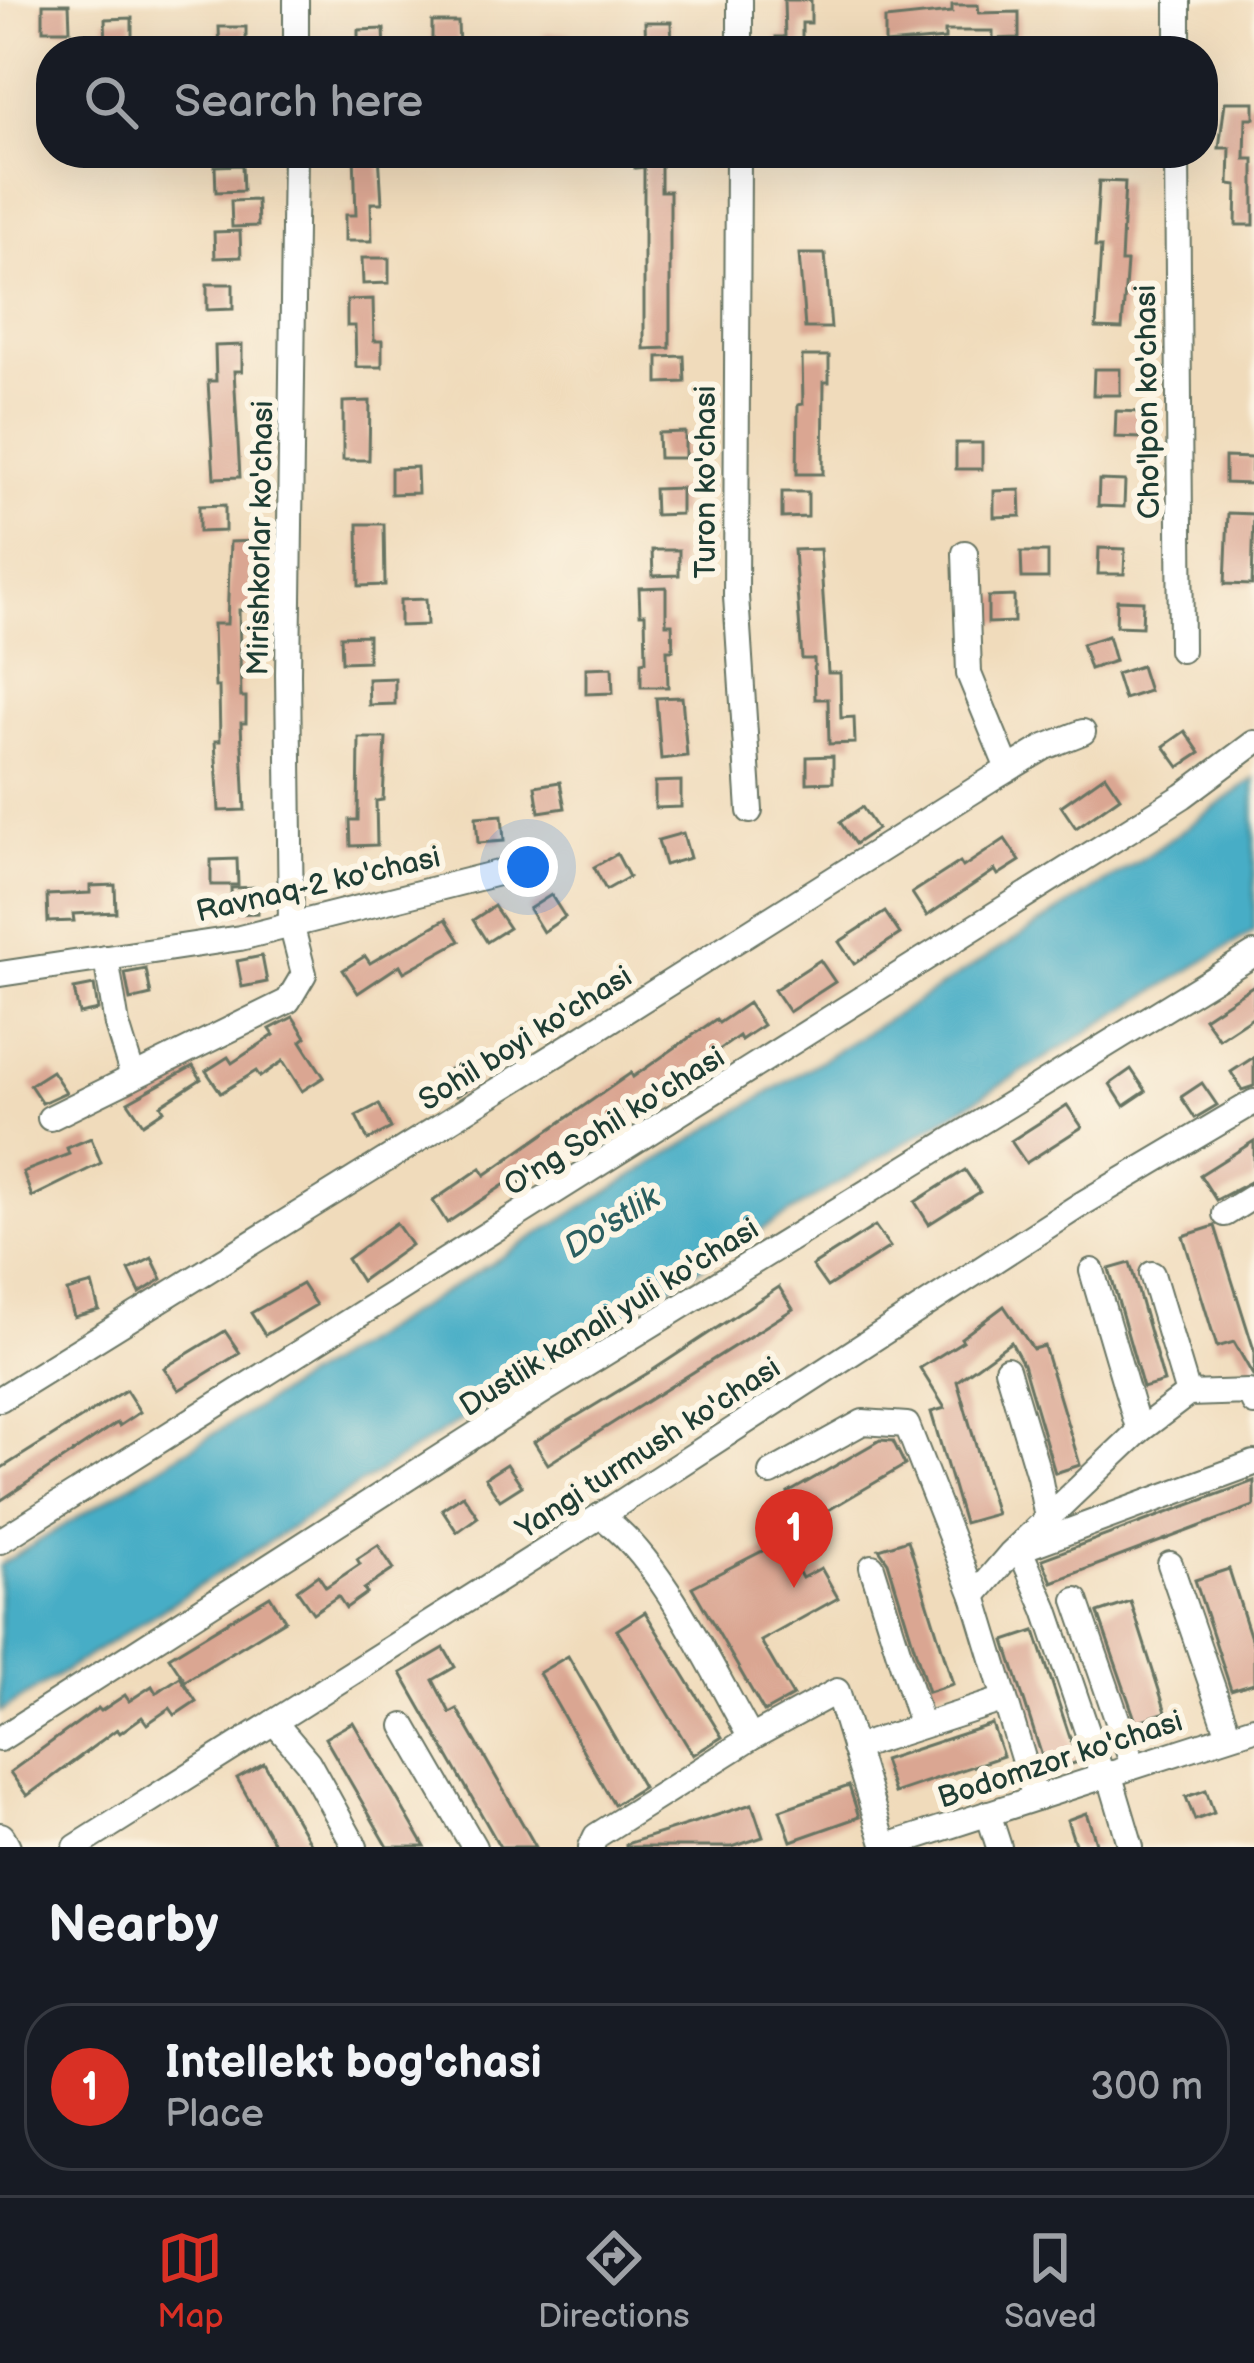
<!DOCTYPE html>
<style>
:root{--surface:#171b24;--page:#242831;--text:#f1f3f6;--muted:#9ea1a6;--line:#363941;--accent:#d93025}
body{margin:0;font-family:"Balsamiq Sans",sans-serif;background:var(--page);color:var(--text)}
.you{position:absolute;left:528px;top:867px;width:42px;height:42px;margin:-30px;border:9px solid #fff;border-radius:50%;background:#1a73e8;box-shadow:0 0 0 18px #1a73e833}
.badge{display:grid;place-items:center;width:78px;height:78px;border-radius:50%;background:var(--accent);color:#fff;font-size:39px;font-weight:700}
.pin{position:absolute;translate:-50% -99px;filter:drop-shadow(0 3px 6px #0008)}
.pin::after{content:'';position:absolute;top:63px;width:42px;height:36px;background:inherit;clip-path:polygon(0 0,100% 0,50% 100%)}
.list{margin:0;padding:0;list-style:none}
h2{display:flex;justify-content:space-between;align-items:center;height:156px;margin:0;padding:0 48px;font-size:51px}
h2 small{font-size:39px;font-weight:400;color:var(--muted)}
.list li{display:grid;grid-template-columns:78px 1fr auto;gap:36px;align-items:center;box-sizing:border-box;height:168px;margin:0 24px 24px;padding:0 24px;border:3px solid var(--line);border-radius:48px}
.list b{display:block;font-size:45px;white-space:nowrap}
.list p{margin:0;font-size:39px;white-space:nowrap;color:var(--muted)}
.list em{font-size:39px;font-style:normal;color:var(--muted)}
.icon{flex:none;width:66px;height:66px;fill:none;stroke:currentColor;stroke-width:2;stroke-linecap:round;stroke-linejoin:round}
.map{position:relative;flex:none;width:1254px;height:1847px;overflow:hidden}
.search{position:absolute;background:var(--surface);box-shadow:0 12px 48px #0002;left:36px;right:36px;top:36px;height:132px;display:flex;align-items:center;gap:30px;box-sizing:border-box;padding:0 42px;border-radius:48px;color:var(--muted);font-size:45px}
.sheet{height:348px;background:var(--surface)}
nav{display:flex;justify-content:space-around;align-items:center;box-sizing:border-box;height:168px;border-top:3px solid var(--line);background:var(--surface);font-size:33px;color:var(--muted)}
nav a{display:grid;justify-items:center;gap:6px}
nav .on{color:var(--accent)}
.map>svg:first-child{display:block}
</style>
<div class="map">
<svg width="1254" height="1847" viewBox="0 0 1254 1847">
<rect width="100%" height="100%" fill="#fcf5e5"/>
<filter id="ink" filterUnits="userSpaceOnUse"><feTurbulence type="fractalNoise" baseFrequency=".00833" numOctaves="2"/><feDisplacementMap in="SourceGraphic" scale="24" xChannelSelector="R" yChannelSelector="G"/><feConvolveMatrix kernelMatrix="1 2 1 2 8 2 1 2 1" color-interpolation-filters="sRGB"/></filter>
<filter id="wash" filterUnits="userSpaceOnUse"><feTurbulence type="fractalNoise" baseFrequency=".004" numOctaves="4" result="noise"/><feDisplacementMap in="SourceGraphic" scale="48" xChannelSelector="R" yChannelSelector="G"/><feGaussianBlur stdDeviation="2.7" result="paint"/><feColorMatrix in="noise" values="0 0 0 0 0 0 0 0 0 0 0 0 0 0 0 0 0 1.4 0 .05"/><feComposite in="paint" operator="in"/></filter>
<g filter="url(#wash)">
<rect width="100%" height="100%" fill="#f0dbbb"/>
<path fill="#47adc6" stroke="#33757d" stroke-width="3" d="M 1254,779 L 1254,931 L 748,1238 L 0,1712 L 0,1565 L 918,1001 L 1154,851 Z"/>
<g id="blocks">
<g fill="#daa692">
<path d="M 784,0 L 811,0 L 811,23 L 802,23 L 802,51 L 776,51 L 776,37 L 785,37 Z"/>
<path d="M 43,4 L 69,4 L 70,30 L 43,30 Z"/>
<path d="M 952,5 L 978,5 L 979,13 L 1019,12 L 1019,38 L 993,39 L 993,31 L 945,31 L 945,39 L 885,44 L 885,19 L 952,12 Z"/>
<path d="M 132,18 L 132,44 L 106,45 L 105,19 Z"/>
<path d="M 432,22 L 458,22 L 459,48 L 432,48 Z"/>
<path d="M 645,22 L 671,22 L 672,48 L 646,48 Z"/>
<path d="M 219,27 L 246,27 L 246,51 L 220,51 Z"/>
<path d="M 384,29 L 385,51 L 358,51 L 358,30 Z"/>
<path d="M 544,33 L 571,33 L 571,51 L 545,51 Z"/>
<path d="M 1225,102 L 1254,102 L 1254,118 L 1246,118 L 1245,159 L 1254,159 L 1254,225 L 1236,225 L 1237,185 L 1229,184 L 1230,148 L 1219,148 Z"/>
<path d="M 354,153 L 379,153 L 382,203 L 371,203 L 372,241 L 345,241 L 345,215 L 356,215 Z"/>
<path d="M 634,153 L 661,153 L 661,191 L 670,191 L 670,348 L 644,349 L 644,167 L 635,168 Z"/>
<path d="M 242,165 L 243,191 L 216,192 L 215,166 Z"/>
<path d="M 1099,181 L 1125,182 L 1121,262 L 1127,262 L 1122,329 L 1096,328 L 1101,247 L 1095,247 Z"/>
<path d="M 257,200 L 258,226 L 232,227 L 231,201 Z"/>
<path d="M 240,231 L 241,257 L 215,258 L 214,232 Z"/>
<path d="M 799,254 L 825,254 L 831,328 L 805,328 Z"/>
<path d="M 362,258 L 389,258 L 389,283 L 363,284 Z"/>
<path d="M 207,284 L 233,284 L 233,309 L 207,310 Z"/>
<path d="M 373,299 L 374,341 L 382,341 L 382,367 L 356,367 L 355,326 L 347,326 L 347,300 Z"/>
<path d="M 242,345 L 242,371 L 234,371 L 240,477 L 214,478 L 208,381 L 216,381 L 215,346 Z"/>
<path d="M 684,356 L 685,382 L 658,383 L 658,357 Z"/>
<path d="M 802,356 L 829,356 L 829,382 L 824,382 L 823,474 L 797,474 L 798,405 L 803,404 Z"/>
<path d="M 1094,369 L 1120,369 L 1120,395 L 1093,395 Z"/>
<path d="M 370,401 L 369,460 L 343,460 L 343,402 Z"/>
<path d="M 1116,411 L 1142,412 L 1141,438 L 1115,437 Z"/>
<path d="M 685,432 L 685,458 L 659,458 L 658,433 Z"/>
<rect x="956" y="443" width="26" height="26"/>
<path d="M 1225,457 L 1252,458 L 1251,484 L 1225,483 Z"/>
<path d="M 417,467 L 418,493 L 391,494 L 391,468 Z"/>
<path d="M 1099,480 L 1125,481 L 1124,507 L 1098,506 Z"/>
<path d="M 681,488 L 681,514 L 655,515 L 654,489 Z"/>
<path d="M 1020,490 L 1021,516 L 994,517 L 994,491 Z"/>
<path d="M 782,492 L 808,492 L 808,517 L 782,518 Z"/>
<path d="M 225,505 L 225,531 L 199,532 L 199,506 Z"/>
<path d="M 1228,513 L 1254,514 L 1252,585 L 1225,584 Z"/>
<path d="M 358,524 L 384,524 L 385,585 L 359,586 Z"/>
<path d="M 257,541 L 257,567 L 252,567 L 253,610 L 239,610 L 241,697 L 246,697 L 246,723 L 241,723 L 245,810 L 219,811 L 215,741 L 220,741 L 219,687 L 215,687 L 213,624 L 227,624 L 230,542 Z"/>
<path d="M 1099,548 L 1125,549 L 1124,574 L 1098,574 Z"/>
<path d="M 820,549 L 828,673 L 840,673 L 841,718 L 854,717 L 855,743 L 829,744 L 828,699 L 815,699 L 814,659 L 802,659 L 794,550 Z"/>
<path d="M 652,550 L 679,550 L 679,575 L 653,576 Z"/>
<path d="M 1021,552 L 1048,552 L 1048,578 L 1022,578 Z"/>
<path d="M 666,587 L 666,624 L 672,624 L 673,650 L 667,650 L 668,687 L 641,687 L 641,662 L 646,661 L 645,614 L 640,614 L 639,588 Z"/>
<path d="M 1014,596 L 1014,622 L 988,623 L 988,597 Z"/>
<path d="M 426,599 L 427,625 L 400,626 L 400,600 Z"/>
<path d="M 1117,600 L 1143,601 L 1142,627 L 1116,626 Z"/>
<path d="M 368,635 L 368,661 L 342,662 L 341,636 Z"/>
<path d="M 1108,636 L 1115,661 L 1090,669 L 1082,644 Z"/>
<path d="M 1141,666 L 1149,691 L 1124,699 L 1116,674 Z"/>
<path d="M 612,667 L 613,693 L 586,694 L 586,668 Z"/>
<path d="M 395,678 L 395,704 L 369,705 L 368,679 Z"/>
<path d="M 682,697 L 687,756 L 661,759 L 656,698 Z"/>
<path d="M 1185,731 L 1200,753 L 1179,767 L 1164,746 Z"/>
<path d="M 359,738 L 386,738 L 383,800 L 376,801 L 377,845 L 351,846 L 350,820 L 358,820 Z"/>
<path d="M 833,756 L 833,782 L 807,783 L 807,757 Z"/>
<path d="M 1105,775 L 1120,797 L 1076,828 L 1061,806 Z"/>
<path d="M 681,781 L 681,807 L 655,808 L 655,782 Z"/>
<path d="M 560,782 L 565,808 L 539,812 L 535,786 Z"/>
<path d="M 862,807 L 877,829 L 855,844 L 840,822 Z"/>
<path d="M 502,815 L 504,841 L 478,843 L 476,817 Z"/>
<path d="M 683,833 L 690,858 L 665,865 L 658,840 Z"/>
<path d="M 1005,839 L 1020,861 L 998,875 L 995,870 L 927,916 L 912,893 L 960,862 L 963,867 Z"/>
<path d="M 617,854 L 629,877 L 606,890 L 594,867 Z"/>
<path d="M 237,859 L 238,885 L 211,885 L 211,860 Z"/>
<path d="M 115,885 L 116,912 L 73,914 L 74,921 L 48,922 L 47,895 L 90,893 L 90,886 Z"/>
<path d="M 258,887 L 258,913 L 232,914 L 231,888 Z"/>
<path d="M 551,895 L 565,917 L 543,932 L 529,909 Z"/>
<path d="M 494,906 L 509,928 L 487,942 L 473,920 Z"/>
<path d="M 885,912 L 900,934 L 854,964 L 839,942 Z"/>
<path d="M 446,919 L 460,941 L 404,972 L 400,965 L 358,993 L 343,970 L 365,956 L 370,963 Z"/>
<path d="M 262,956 L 267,982 L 242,987 L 237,961 Z"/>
<path d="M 820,960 L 835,982 L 789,1012 L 774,990 Z"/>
<path d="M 146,969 L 151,995 L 130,1000 L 125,973 Z"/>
<path d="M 94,985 L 98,1010 L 79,1014 L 74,989 Z"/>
<path d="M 1254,985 L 1254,1016 L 1219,1039 L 1204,1018 Z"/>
<path d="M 748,1003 L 763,1025 L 741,1040 L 739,1036 L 656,1094 L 653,1090 L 537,1167 L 539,1170 L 518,1184 L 514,1178 L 447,1223 L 433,1201 L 481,1168 L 485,1175 L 631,1073 L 633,1077 L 716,1019 L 719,1023 Z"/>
<path d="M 293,1017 L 306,1037 L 301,1041 L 324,1077 L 302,1091 L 283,1061 L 260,1077 L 256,1071 L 221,1093 L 206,1071 L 228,1057 L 232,1063 L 274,1035 L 270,1029 Z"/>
<path d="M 1254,1057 L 1254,1086 L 1242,1090 L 1231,1072 Z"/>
<path d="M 465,1060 L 478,1083 L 456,1096 L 442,1073 Z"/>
<path d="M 193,1066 L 201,1079 L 161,1105 L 164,1110 L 143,1124 L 128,1102 Z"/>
<path d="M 1131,1069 L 1146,1091 L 1124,1106 L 1110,1084 Z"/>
<path d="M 52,1071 L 66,1092 L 42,1103 L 30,1085 Z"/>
<path d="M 1202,1083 L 1217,1105 L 1195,1118 L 1181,1097 Z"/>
<path d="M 379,1104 L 391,1128 L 368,1140 L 356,1116 Z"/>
<path d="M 1067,1105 L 1082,1127 L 1026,1163 L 1011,1141 Z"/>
<path d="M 91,1138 L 101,1163 L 32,1197 L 23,1172 L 69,1154 L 67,1148 Z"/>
<path d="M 1254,1141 L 1254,1180 L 1216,1200 L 1200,1175 Z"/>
<path d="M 965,1170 L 980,1192 L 929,1224 L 915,1202 Z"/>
<path d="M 396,1223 L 411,1245 L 361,1281 L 347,1259 Z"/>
<path d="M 875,1226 L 890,1247 L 827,1287 L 812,1266 Z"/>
<path d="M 1215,1226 L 1254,1350 L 1254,1377 L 1234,1342 L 1217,1347 L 1183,1236 Z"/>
<path d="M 152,1258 L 162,1279 L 140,1293 L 129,1270 Z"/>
<path d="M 1130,1263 L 1164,1382 L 1143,1388 L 1109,1269 Z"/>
<path d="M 92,1284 L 99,1310 L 74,1317 L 67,1291 Z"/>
<path d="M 302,1284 L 316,1305 L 265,1335 L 251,1313 Z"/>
<path d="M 779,1287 L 793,1309 L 548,1464 L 534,1442 L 653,1370 Z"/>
<path d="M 1004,1306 L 1033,1349 L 1044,1346 L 1080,1465 L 1055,1473 L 1023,1364 L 1011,1342 L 957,1381 L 996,1514 L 964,1523 L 931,1412 L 945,1408 L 920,1368 L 963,1341 L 961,1338 Z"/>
<path d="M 225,1331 L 240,1353 L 179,1390 L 164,1368 Z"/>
<path d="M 126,1390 L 140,1412 L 119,1426 L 117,1423 L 0,1501 L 0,1469 Z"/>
<path d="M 880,1440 L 893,1441 L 905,1465 L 805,1524 L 788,1493 Z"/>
<path d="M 507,1464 L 522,1486 L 500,1500 L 485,1478 Z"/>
<path d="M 1254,1481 L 1254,1506 L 1052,1582 L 1042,1559 Z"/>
<path d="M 463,1495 L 478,1517 L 457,1532 L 442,1509 Z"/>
<path d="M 908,1540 L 953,1684 L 928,1692 L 888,1562 L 879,1549 Z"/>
<path d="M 782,1541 L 802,1578 L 821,1568 L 838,1598 L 761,1641 L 793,1696 L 764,1712 L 692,1587 Z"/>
<path d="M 378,1545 L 394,1569 L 364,1589 L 367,1593 L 346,1608 L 338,1596 L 313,1613 L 297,1590 L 318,1575 L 326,1587 L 360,1564 L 357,1559 Z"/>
<path d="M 1229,1569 L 1254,1648 L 1254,1683 L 1231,1690 L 1195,1580 Z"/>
<path d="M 270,1596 L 285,1620 L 185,1681 L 169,1657 Z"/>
<path d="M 1131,1602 L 1166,1712 L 1136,1722 L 1098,1613 Z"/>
<path d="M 645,1612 L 722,1737 L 693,1755 L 617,1630 Z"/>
<path d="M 1035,1631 L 1078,1762 L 1047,1772 L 1005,1641 Z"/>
<path d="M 444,1648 L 455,1667 L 433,1680 L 450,1713 L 457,1709 L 536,1847 L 500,1847 L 401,1673 Z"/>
<path d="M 568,1656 L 643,1787 L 614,1805 L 539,1673 Z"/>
<path d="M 180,1677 L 196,1701 L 175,1715 L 170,1708 L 147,1724 L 142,1717 L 120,1733 L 117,1729 L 27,1796 L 10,1772 L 98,1708 L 101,1711 L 125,1695 L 129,1701 L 152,1686 L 156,1693 Z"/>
<path d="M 353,1722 L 425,1847 L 388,1847 L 325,1738 Z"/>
<path d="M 992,1724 L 1003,1756 L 894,1793 L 883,1760 Z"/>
<path d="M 264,1763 L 312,1847 L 276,1847 L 237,1778 Z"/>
<path d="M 849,1786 L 859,1817 L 791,1841 L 780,1810 Z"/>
<path d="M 1206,1790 L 1214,1813 L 1195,1820 L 1186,1797 Z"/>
<path d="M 752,1804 L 763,1837 L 732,1847 L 626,1847 L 626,1844 Z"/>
<path d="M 1086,1813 L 1094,1836 L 1097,1847 L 1076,1847 L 1067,1820 Z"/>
</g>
</g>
</g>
<g filter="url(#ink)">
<use href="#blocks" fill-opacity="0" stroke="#687463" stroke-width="3"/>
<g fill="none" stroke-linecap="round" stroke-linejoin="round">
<defs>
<g id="minor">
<path d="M 296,51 L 296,0"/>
<path d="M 740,51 L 740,0"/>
<path d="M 1178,51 L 1178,0"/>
<path d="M 738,153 L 736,596 L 750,811"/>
<path d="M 1177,153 L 1181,650"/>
<path d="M 965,553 L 969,674 L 1008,769"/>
<path d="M 106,958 L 117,1025 L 133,1077"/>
<path d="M 0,974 L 240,938 L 506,871"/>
<path d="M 50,1118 L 288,1001 L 304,974 L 291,924 L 288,674 L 295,153"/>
<path d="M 1225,1214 L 1254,1196"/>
<path d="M 1092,1271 L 1139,1431"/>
<path d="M 1152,1274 L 1188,1394"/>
<path d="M 1007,1369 L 1039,1476 L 1047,1518"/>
<path d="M 0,1399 L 563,1050 L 992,779 L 1045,747 L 1083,732"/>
<path d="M 771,1473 L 863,1422 L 907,1425 L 974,1596 L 1035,1798"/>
<path d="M 600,1516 C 660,1555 714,1674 751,1738"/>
<path d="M 0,1541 L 1183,796 L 1254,743"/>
<path d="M 1018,1550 L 1254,1463"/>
<path d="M 1020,1550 L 1046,1610 L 1102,1775"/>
<path d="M 1170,1564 L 1229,1735"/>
<path d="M 872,1567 L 921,1724"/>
<path d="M 974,1596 L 1010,1554 L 1139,1431 L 1188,1394 L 1249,1392 L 1254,1403"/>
<path d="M 1076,1600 L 1133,1765"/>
<path d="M 274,1722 L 308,1762 L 355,1847"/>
<path d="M 404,1726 L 474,1847"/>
<path d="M 0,1739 L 545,1390 L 1254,954"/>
<path d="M 854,1748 L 1002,1700"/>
<path d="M 1109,1773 L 1131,1847"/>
<path d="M 988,1813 L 999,1847"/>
<path d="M 76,1847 L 600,1516 L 1080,1205 L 1254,1102"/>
<path d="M 591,1847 L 596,1836 L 751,1738 L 837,1691 L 885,1847"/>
<path d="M 884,1847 L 1254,1728"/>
</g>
<path id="major" d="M 0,1838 L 5,1847"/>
</defs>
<use href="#minor" stroke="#687463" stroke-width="28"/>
<use href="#major" stroke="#687463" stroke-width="34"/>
<use href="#minor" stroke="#fff" stroke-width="24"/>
<use href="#major" stroke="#fff" stroke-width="30"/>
</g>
</g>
<g text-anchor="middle" stroke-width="12" stroke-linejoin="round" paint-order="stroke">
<g font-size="30" fill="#1f3d34" stroke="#fcf5e5">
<text transform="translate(1147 402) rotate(-91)" y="10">Cho'lpon ko'chasi</text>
<text transform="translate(705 482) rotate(-90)" y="10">Turon ko'chasi</text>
<text transform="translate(260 538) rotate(-89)" y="10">Mirishkorlar ko'chasi</text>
<text transform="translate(318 884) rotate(-13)" y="10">Ravnaq-2 ko'chasi</text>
<text transform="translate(525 1038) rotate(-32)" y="10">Sohil boyi ko'chasi</text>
<text transform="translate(614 1121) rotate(-32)" y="10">O'ng Sohil ko'chasi</text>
<text transform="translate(609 1317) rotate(-32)" y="10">Dustlik kanali yuli ko'chasi</text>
<text transform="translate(648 1448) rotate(-33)" y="10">Yangi turmush ko'chasi</text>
<text transform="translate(1060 1759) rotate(-18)" y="10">Bodomzor ko'chasi</text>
</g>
<g font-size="33" font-style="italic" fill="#2b5f60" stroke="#fcf5e5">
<text transform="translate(611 1221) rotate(-32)" y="12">Do'stlik</text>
</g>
</g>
</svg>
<div class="you"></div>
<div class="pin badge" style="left:794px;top:1588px">1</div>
<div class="search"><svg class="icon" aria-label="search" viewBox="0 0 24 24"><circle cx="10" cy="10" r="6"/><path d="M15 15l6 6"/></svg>Search here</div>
</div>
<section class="sheet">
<h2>Nearby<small></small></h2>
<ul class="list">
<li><span class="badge">1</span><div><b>Intellekt bog'chasi</b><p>Place</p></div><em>300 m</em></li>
</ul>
</section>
<nav>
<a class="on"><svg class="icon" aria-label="map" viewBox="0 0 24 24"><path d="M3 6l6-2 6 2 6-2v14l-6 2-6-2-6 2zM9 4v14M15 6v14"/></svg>Map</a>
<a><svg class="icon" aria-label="directions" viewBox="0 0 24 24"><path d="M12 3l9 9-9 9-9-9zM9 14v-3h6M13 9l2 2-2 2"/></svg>Directions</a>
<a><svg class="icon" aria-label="saved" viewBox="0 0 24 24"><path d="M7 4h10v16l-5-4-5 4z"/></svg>Saved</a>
</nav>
